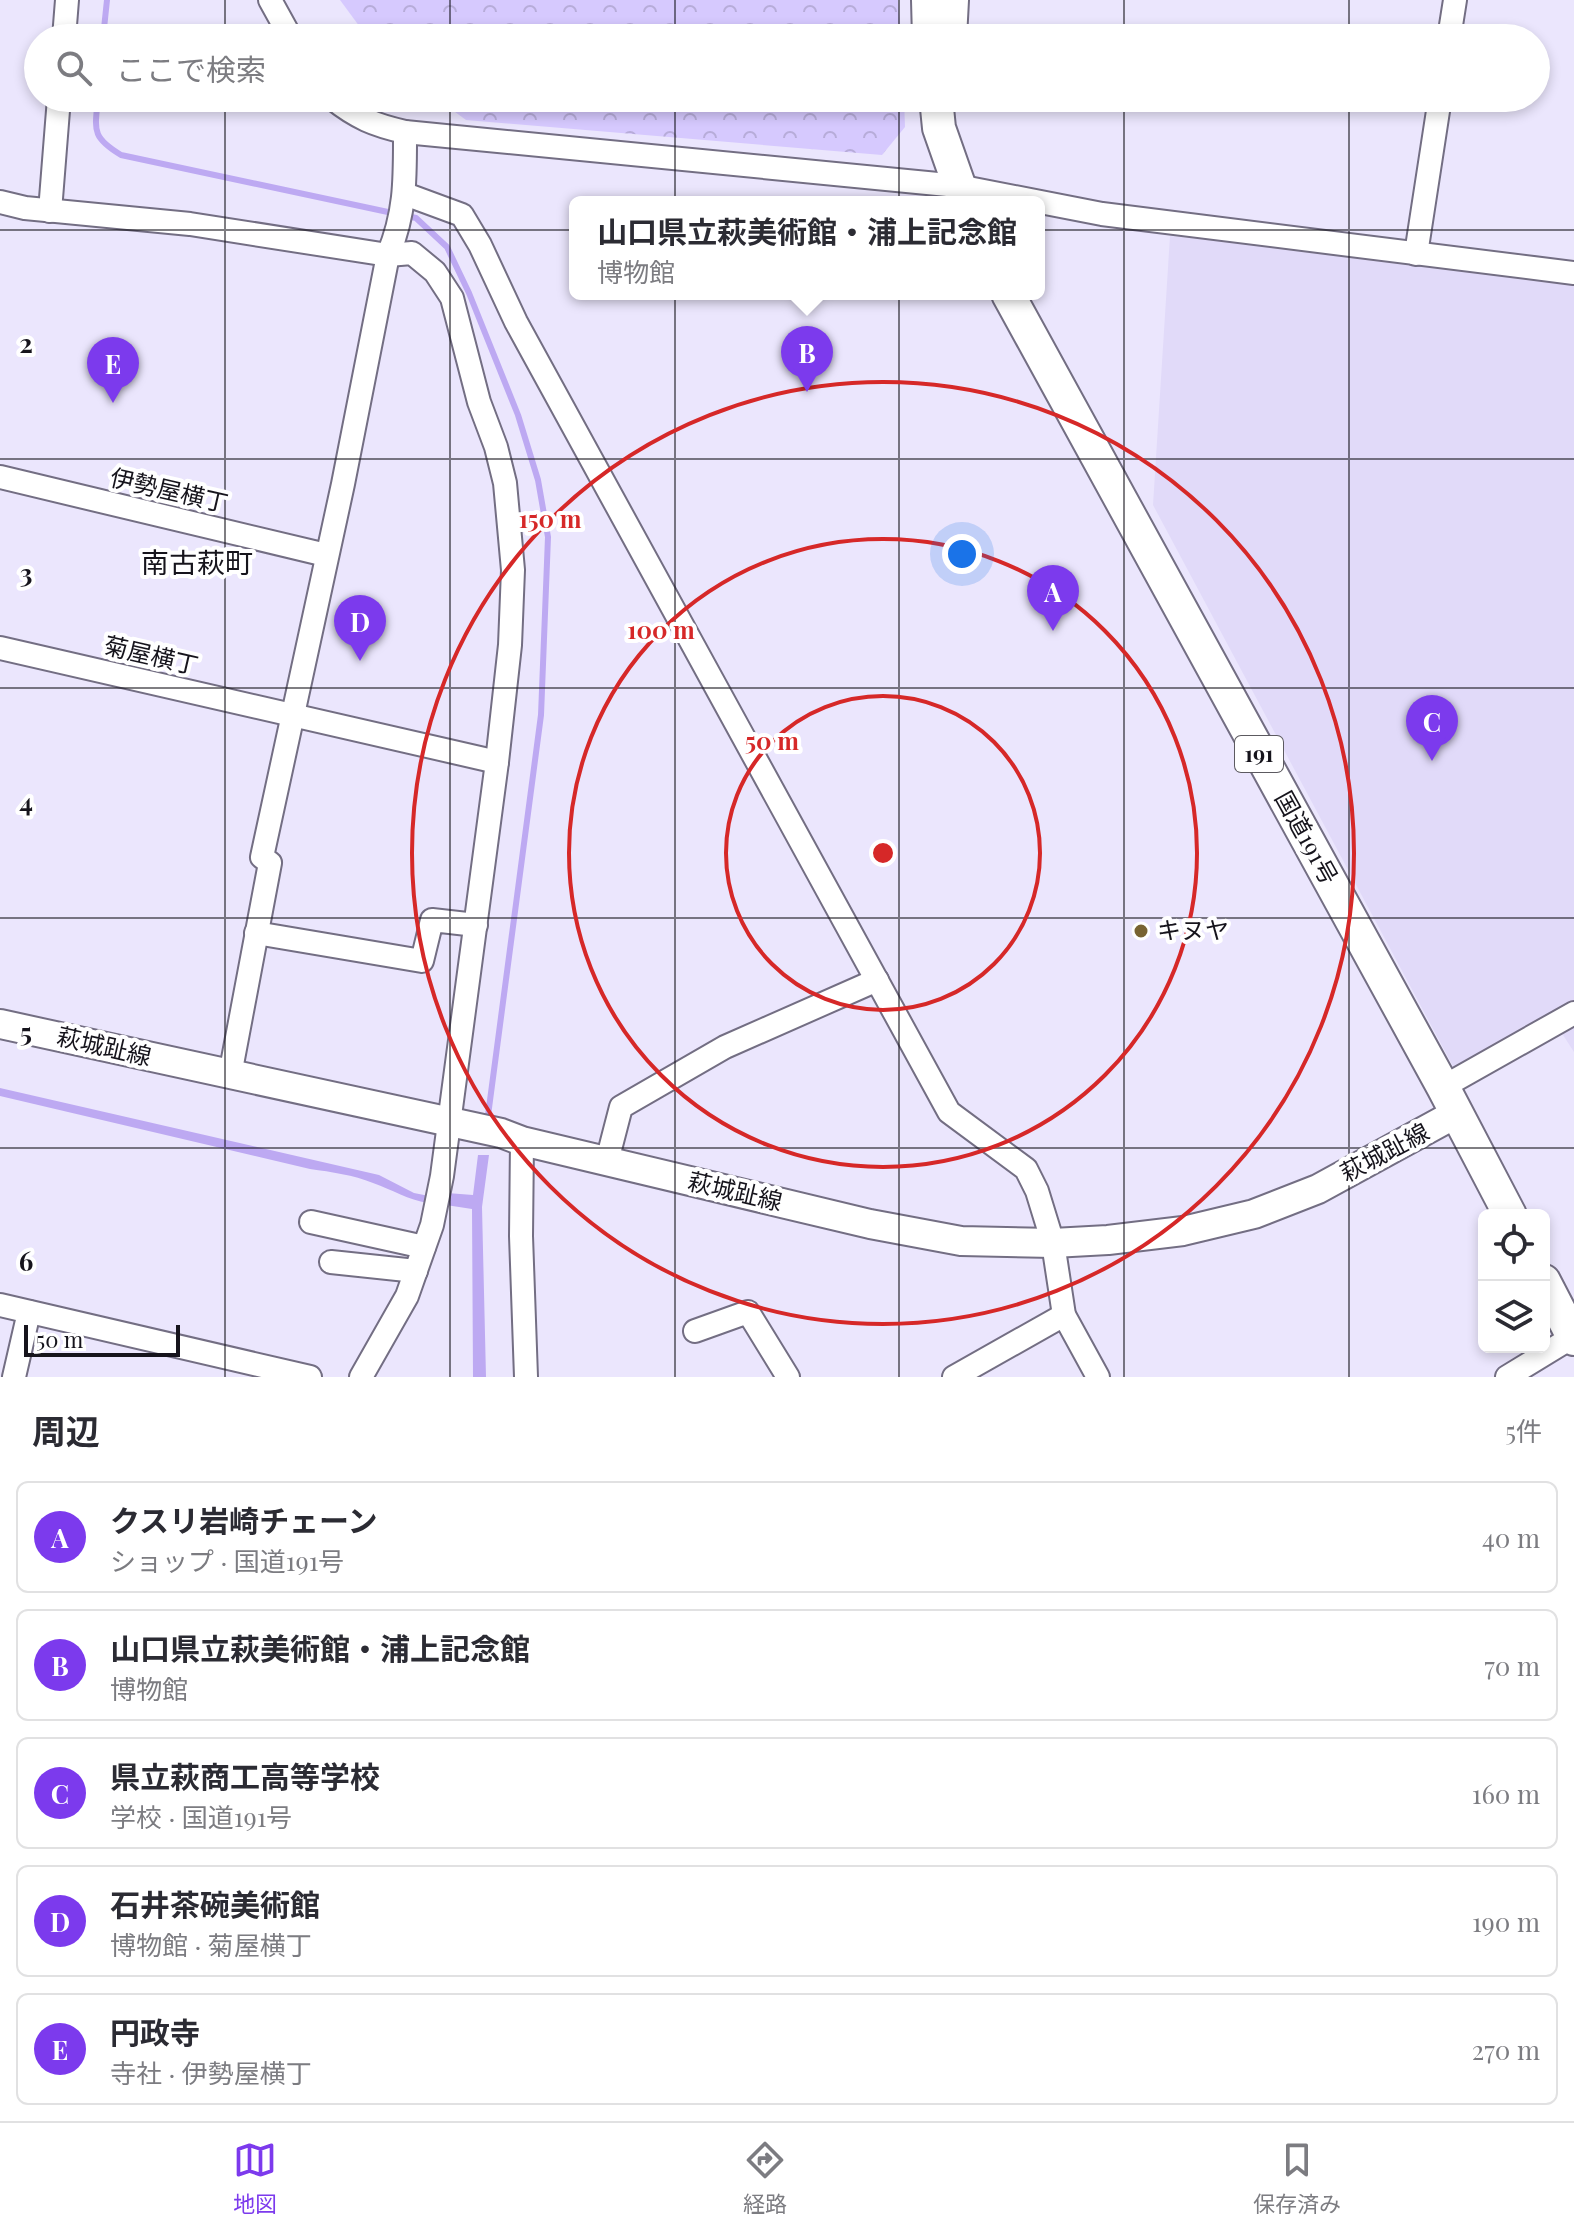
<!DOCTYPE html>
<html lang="ja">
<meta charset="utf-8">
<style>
:root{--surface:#fff;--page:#f2f2f3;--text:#2b2b33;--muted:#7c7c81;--line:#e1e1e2;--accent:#7c3aed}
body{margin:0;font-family:"Playfair Display","Noto Sans JP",serif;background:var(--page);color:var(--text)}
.controls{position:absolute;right:24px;bottom:24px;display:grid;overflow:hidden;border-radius:12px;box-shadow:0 4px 12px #0003}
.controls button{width:72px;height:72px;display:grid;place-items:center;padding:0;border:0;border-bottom:2px solid var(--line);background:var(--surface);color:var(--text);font:40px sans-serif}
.scale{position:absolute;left:24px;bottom:20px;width:156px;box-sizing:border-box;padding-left:8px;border:4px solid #16141c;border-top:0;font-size:22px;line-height:28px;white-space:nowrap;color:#16141c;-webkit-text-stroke:6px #fff;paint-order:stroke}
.you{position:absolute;left:962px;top:554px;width:28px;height:28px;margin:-20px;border:6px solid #fff;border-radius:50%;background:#1a73e8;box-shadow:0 0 0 12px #1a73e833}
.badge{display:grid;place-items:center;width:52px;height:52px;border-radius:50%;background:var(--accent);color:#fff;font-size:26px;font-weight:700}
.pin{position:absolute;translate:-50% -66px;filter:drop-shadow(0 2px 4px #0008)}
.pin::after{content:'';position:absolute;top:42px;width:28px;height:24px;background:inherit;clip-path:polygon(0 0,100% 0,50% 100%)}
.popup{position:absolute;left:569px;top:196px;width:476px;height:104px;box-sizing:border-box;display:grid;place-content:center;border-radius:12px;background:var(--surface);filter:drop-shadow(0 2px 6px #0005);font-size:26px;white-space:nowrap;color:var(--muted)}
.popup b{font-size:30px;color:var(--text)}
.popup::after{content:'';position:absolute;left:50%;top:100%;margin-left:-16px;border:16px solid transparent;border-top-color:var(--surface)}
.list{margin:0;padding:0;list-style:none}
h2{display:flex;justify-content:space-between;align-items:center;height:104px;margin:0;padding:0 32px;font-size:34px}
h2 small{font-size:26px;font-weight:400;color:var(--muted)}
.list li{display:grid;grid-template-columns:52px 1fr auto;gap:24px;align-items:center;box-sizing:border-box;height:112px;margin:0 16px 16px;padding:0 16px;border:2px solid var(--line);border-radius:12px}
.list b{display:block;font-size:30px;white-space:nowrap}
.list p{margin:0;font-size:26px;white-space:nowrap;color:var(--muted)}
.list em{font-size:26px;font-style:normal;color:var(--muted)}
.icon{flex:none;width:44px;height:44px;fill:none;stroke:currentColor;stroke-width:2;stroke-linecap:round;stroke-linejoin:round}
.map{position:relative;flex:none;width:1574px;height:1377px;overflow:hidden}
.search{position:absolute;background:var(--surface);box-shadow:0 4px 12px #0003;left:24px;right:24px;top:24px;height:88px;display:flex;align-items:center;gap:20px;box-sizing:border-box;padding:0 28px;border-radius:44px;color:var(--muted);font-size:30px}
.sheet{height:744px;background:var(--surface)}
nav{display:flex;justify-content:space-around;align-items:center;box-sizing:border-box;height:112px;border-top:2px solid var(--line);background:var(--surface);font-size:22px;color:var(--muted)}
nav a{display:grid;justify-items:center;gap:4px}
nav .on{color:var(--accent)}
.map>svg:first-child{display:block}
</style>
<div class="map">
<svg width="1574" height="1377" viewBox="0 0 1574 1377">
<defs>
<pattern id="park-crowns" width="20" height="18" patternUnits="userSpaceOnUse" patternTransform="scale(2)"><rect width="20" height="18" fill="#d6c9fe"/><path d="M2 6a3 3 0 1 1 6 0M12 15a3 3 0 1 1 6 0" fill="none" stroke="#b7acd9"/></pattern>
</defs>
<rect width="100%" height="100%" fill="#ebe6fd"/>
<path fill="#e1daf9" d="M 1170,236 L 1574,275 L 1574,1052 L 1552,1018 L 1454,1068 L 1153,505 Z"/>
<g fill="url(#park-crowns)">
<path d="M 340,0 L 898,0 L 901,38 L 368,38 Z"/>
<path d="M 436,98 L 904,98 L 905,127 L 882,155 L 466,120 Z"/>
</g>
<g fill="#bda9f2">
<path d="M 0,1088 L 379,1175 L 414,1193 L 429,1196 L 428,1203 C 408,1200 393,1190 373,1183 C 353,1175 332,1172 310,1169 L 0,1096 Z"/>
<path d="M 478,1155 L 489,1155 L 482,1207 L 486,1377 L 473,1377 L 472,1209 L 446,1205 L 447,1193 L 473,1195 Z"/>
</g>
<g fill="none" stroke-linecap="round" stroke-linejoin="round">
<g stroke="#bda9f2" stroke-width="6">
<path d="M 103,38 L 107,0"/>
<path d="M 98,98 C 95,130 91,137 121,155 L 416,218 L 447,247 L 469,293 L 518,415 L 538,480 L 548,537 L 541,715 L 487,1123"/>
</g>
<defs>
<g id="minor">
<path d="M 270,0 L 291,38"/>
<path d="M 64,38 L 67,0"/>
<path d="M 1449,38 L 1455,0"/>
<path d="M 332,98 C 357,118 374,125 405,132 L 958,186 L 1102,214 L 1574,273"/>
<path d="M 405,194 L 462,215 L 480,245 L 516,322 L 949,1112 L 1026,1169 L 1037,1191 L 1053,1243 L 1064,1315 L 1098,1377"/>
<path d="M 0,202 L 25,208 L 190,224 L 388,255 L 412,253 L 435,272 L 452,298 L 479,402 L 496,447 L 505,483 L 513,570 L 510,645 L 497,762 L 442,1176 L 432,1225 L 407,1296 L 361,1377"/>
<path d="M 50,211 L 59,98"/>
<path d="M 1416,254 L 1440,98"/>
<path d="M 0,477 L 326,555"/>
<path d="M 0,648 L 497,762"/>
<path d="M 256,933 L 422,961 L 432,920 L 476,925"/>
<path d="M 230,1075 L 270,863 L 262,857 L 343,484 L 388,255 C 406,212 405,178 405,132"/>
<path d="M 1443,1087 L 1574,1013"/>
<path d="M 522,1141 L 521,1236 L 526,1377"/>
<path d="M 607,1161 L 621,1107 L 725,1047 L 877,980"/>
<path d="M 311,1222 L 424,1247"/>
<path d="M 331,1262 L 416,1271"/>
<path d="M 0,1305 L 310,1377"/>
<path d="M 695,1331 L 748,1312 L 788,1377"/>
<path d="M 14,1377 L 29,1312"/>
<path d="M 954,1377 L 1064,1315"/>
<path d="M 1507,1377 L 1574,1336"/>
</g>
<path id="major" d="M 0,1024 L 501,1133 L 522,1141 L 870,1224 L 961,1241 L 1053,1243 L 1108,1240 L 1183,1231 L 1254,1214 L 1318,1189 L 1457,1113"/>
<g id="highway">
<path d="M 928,0 L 929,38"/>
<path d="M 950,38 L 952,0"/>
<path d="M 936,98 L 939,128 L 965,202"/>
<path d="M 1008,294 L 1443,1087 L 1510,1215"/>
<path d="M 1544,1281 L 1574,1339"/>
</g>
</defs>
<use href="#minor" stroke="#736e83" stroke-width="26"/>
<use href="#major" stroke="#736e83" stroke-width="32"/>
<use href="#highway" stroke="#736e83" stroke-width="36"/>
<use href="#minor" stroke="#fff" stroke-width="22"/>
<use href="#major" stroke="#fff" stroke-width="28"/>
<use href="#highway" stroke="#fff" stroke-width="32"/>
</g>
<path fill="none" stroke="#16141c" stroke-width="2" stroke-opacity="0.55" d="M 225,0 L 225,38M 450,0 L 450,38M 675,0 L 675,38M 899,0 L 899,38M 1124,0 L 1124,38M 1349,0 L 1349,38M 225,98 L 225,1377M 450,98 L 450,1377M 675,98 L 675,1377M 899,98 L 899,1377M 1124,98 L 1124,1377M 1349,98 L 1349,1377M 0,230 L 1574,230M 0,459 L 1574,459M 0,688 L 1574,688M 0,918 L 1574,918M 0,1148 L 1574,1148"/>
<g fill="none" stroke="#d62828" stroke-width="4">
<circle cx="883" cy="853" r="157"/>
<circle cx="883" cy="853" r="314"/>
<circle cx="883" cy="853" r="471"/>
</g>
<circle fill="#786332" stroke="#fff" stroke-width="3" cx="1141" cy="931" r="8"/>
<g text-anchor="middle" stroke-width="8" stroke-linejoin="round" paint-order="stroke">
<rect fill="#fff" stroke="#5c5a60" stroke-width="2" x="1235" y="736" width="48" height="36" rx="6"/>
<g font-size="22" font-weight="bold" fill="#16141c">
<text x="1259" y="762">191</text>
</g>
<g font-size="24" fill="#16141c" stroke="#fff">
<text transform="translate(169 491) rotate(13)" y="8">伊勢屋横丁</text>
<text transform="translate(151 656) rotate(13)" y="8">菊屋横丁</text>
<text transform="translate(1306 838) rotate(61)" y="8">国道191号</text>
<text transform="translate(104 1047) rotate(13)" y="8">萩城趾線</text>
<text transform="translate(1385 1153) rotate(-28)" y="8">萩城趾線</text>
<text transform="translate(735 1192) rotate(13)" y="8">萩城趾線</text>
</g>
<g font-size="24" fill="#16141c" stroke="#fff" text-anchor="start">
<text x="1157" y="939">キヌヤ</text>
</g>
<g font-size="28" fill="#16141c" stroke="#fff">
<text x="197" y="573">南古萩町</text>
</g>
</g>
<g font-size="26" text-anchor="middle" font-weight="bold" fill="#16141c" stroke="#fff" stroke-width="8" stroke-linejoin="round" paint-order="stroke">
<text x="26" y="353">2</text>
<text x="26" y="583">3</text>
<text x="26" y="812">4</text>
<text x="26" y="1042">5</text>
<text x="26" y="1271">6</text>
</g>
<circle cx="883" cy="853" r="12" fill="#d62828" stroke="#fff" stroke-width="4"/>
<g font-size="24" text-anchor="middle" font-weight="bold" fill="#d62828" stroke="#fff" stroke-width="8" stroke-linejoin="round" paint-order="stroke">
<text x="550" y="528">150 m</text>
<text x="661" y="639">100 m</text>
<text x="772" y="750">50 m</text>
</g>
</svg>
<div class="controls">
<button><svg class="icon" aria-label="locate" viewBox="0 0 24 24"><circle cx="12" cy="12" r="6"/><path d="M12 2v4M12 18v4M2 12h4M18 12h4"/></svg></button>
<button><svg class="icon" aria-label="layers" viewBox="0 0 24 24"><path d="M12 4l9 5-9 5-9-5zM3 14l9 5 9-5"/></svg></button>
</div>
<div class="scale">50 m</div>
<div class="you"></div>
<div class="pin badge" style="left:1053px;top:631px">A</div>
<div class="pin badge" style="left:807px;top:392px">B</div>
<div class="popup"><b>山口県立萩美術館・浦上記念館</b>博物館</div>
<div class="pin badge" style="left:1432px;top:761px">C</div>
<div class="pin badge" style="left:360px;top:661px">D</div>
<div class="pin badge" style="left:113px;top:403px">E</div>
<div class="search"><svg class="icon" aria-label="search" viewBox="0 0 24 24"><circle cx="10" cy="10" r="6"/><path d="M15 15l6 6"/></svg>ここで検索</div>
</div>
<section class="sheet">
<h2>周辺<small>5件</small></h2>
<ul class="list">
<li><span class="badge">A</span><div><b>クスリ岩崎チェーン</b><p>ショップ · 国道191号</p></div><em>40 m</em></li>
<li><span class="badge">B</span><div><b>山口県立萩美術館・浦上記念館</b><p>博物館</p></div><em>70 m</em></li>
<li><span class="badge">C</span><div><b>県立萩商工高等学校</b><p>学校 · 国道191号</p></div><em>160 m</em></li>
<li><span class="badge">D</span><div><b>石井茶碗美術館</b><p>博物館 · 菊屋横丁</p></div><em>190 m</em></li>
<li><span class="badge">E</span><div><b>円政寺</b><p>寺社 · 伊勢屋横丁</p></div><em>270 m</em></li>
</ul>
</section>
<nav>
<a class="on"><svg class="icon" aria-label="map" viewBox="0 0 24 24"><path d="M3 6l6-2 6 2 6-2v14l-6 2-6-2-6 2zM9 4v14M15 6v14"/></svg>地図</a>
<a><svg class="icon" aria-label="directions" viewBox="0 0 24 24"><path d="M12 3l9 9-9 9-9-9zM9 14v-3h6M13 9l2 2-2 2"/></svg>経路</a>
<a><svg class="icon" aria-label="saved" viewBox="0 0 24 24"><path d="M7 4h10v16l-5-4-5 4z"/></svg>保存済み</a>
</nav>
